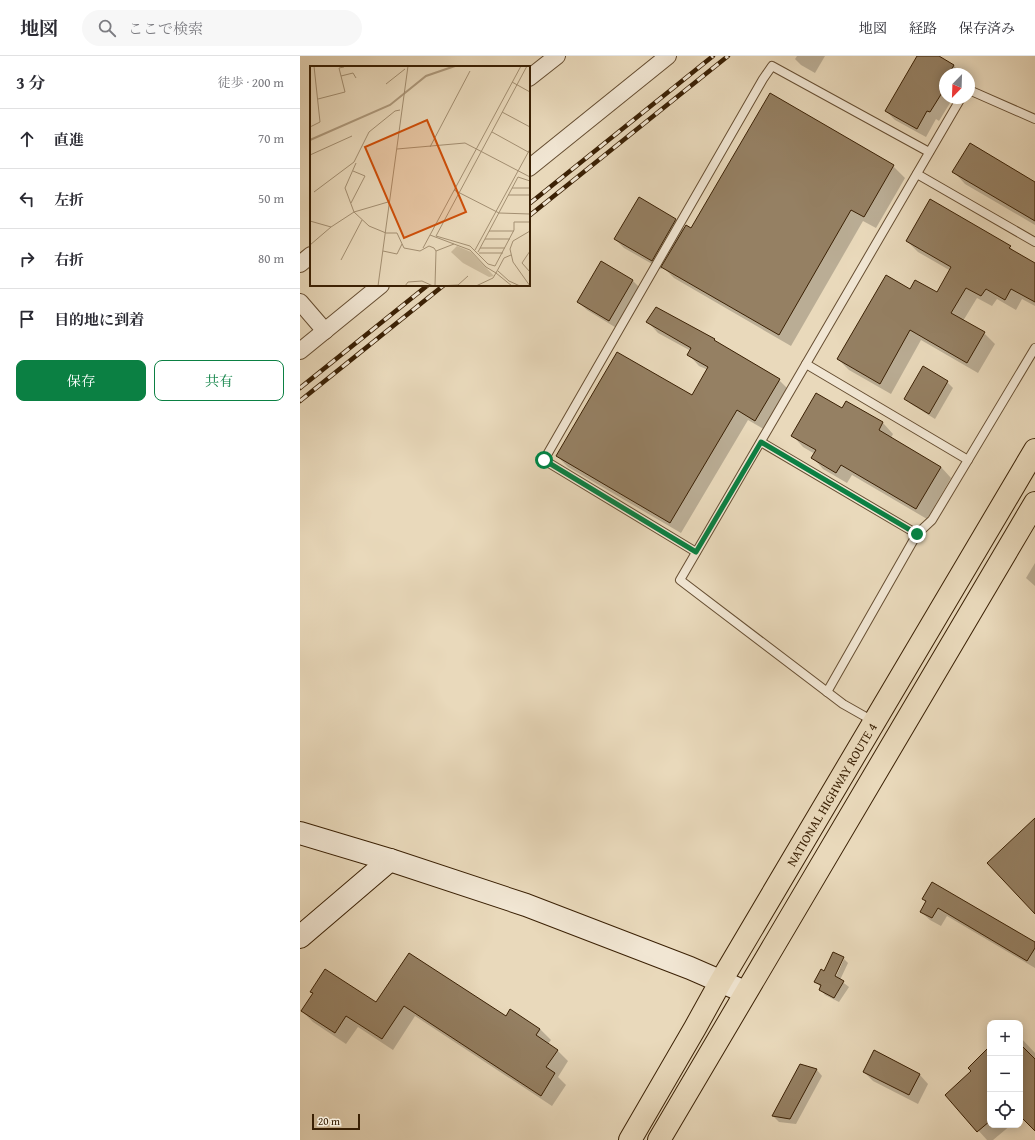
<!DOCTYPE html>
<html lang="ja">
<meta charset="utf-8">
<style>
:root{--surface:#fff;--page:#f7f7f7;--text:#2b2b33;--muted:#7c7c81;--line:#e1e1e2;--accent:#0b8043}
body{margin:0;font-family:"Gentium Book Plus","Noto Serif JP",serif;background:var(--page);color:var(--text)}
.controls{position:absolute;right:12px;bottom:12px;display:grid;overflow:hidden;border-radius:8px;box-shadow:0 2px 10px #0003}
.controls button{width:36px;height:36px;display:grid;place-items:center;padding:0;border:0;border-bottom:1px solid var(--line);background:var(--surface);color:var(--text);font:20px sans-serif}
.compass{position:absolute;left:639px;top:12px;width:36px;height:36px;border-radius:50%;background:var(--surface);box-shadow:0 2px 10px #0003;rotate:203deg}
.scale{position:absolute;left:12px;bottom:10px;width:48px;box-sizing:border-box;padding-left:4px;border:2px solid #3a2004;border-top:0;font-size:11px;line-height:14px;white-space:nowrap;color:#3a2004;-webkit-text-stroke:3px #f1e6d3;paint-order:stroke}
.stop{position:absolute;width:12px;height:12px;margin:-9px;border:3px solid #0b8043;border-radius:50%;background:#fff}
.stop.end{background:#0b8043;border-color:#fff;box-shadow:0 1px 4px #0008}
.list{margin:0;padding:0;list-style:none}
h2{display:flex;justify-content:space-between;align-items:center;height:52px;margin:0;padding:0 16px;font-size:17px}
h2 small{font-size:13px;font-weight:400;color:var(--muted)}
.list li{display:grid;grid-template-columns:26px 1fr auto;gap:12px;align-items:center;box-sizing:border-box;height:60px;padding:0 16px;border-top:1px solid var(--line)}
.list b{display:block;font-size:15px;white-space:nowrap}
.list em{font-size:13px;font-style:normal;color:var(--muted)}
.actions{display:flex;gap:8px;padding:12px 16px}
.actions a{flex:1;padding:9px 0;border:1px solid var(--accent);border-radius:8px;text-align:center;font-size:14px;color:var(--accent)}
.actions .main{background:var(--accent);color:#fff}
.icon{flex:none;width:22px;height:22px;fill:none;stroke:currentColor;stroke-width:2;stroke-linecap:round;stroke-linejoin:round}
.map{position:relative;flex:none;width:735px;height:1084px;overflow:hidden}
header{display:flex;align-items:center;gap:24px;box-sizing:border-box;height:56px;padding:0 20px;background:var(--surface);border-bottom:1px solid var(--line)}
header strong{font-size:19px}
nav{display:flex;gap:22px;margin-inline-start:auto;font-size:14px}
.search{width:280px;height:36px;background:var(--page);display:flex;align-items:center;gap:10px;box-sizing:border-box;padding:0 14px;border-radius:22px;color:var(--muted);font-size:15px}
main{display:flex}
aside{flex:1;background:var(--surface)}
.map>svg:first-child{display:block}
</style>
<header>
<strong>地図</strong>
<div class="search"><svg class="icon" aria-label="search" viewBox="0 0 24 24"><circle cx="10" cy="10" r="6"/><path d="M15 15l6 6"/></svg>ここで検索</div>
<nav><a>地図</a><a>経路</a><a>保存済み</a></nav>
</header>
<main>
<aside>
<h2>3 分<small>徒歩 · 200 m</small></h2>
<ul class="list">
<li><svg class="icon" aria-label="ahead" viewBox="0 0 24 24"><path d="M12 20V5M6 11l6-6 6 6"/></svg><div><b>直進</b></div><em>70 m</em></li>
<li><svg class="icon" aria-label="left" viewBox="0 0 24 24"><path d="M17 20v-9H6M10 6l-5 5 5 5"/></svg><div><b>左折</b></div><em>50 m</em></li>
<li><svg class="icon" aria-label="right" viewBox="0 0 24 24"><path d="M7 20v-9h11M14 6l5 5-5 5"/></svg><div><b>右折</b></div><em>80 m</em></li>
<li><svg class="icon" aria-label="arrive" viewBox="0 0 24 24"><path d="M6 21V4h12l-3 4 3 4H6"/></svg><div><b>目的地に到着</b></div></li>
</ul>
<div class="actions"><a class="main">保存</a><a>共有</a></div>
</aside>
<div class="map">
<svg width="735" height="1084" viewBox="0 0 735 1084">
<rect width="100%" height="100%" fill="#e9d9bb"/>
<filter id="stains"><feTurbulence type="fractalNoise" baseFrequency=".005" numOctaves="4"/><feColorMatrix values="0 0 0 0 .2 0 0 0 0 .09 0 0 0 0 .02 0 0 0 .5 -.17"/></filter>
<radialGradient id="worn" r=".72"><stop offset=".6" stop-color="#630" stop-opacity="0"/><stop offset="1" stop-color="#630" stop-opacity=".3"/></radialGradient>
<g fill="#0003">
<path d="M 497,0 L 525,0 L 515,17 L 501,9 L 495,3 Z"/>
<path d="M 618,0 L 637,0 L 654,10 L 662,18 L 645,18 L 645,42 L 653,42 L 639,65 L 636,63 L 626,81 L 595,64 L 586,55 Z"/>
<path d="M 593,110 L 605,122 L 576,172 L 563,165 L 491,290 L 374,222 L 363,211 L 361,213 L 324,192 L 315,183 L 339,143 L 375,164 L 384,173 L 391,173 Z"/>
<path d="M 654,116 L 735,127 L 735,169 L 665,128 Z"/>
<path d="M 607,185 L 710,191 L 717,198 L 735,208 L 735,250 L 722,243 L 716,254 L 697,243 L 692,250 L 677,242 L 663,265 L 684,277 L 695,288 L 678,317 L 621,284 L 591,338 L 549,314 L 538,303 L 611,234 L 637,238 L 651,215 L 618,196 Z"/>
<path d="M 332,224 L 341,233 L 318,273 L 287,254 L 278,246 Z"/>
<path d="M 348,266 L 479,324 L 490,335 L 467,375 L 448,364 L 381,477 L 268,411 L 257,400 L 392,341 L 408,314 L 399,310 L 389,299 L 391,295 L 358,277 Z"/>
<path d="M 647,326 L 653,332 L 635,363 L 611,348 L 605,342 Z"/>
<path d="M 546,346 L 583,367 L 593,378 L 591,382 L 641,411 L 651,422 L 627,463 L 552,419 L 547,427 L 523,413 L 513,402 L 515,398 L 503,391 L 493,380 L 542,354 Z"/>
<path d="M 735,507 L 735,530 L 726,522 Z"/>
<path d="M 623,843 L 735,887 L 735,912 L 647,860 L 641,870 L 630,864 L 621,856 L 626,846 Z"/>
<path d="M 109,898 L 206,961 L 240,973 L 251,984 L 248,988 L 257,994 L 268,1005 L 258,1021 L 266,1029 L 252,1050 L 115,960 L 93,994 L 58,971 L 46,988 L 13,966 L 2,955 L 77,948 Z"/>
<path d="M 533,898 L 544,903 L 542,903 L 532,925 L 534,925 L 544,903 L 548,907 L 540,924 L 549,931 L 539,946 L 525,939 L 520,933 L 521,931 L 515,926 L 521,914 L 524,916 Z"/>
<path d="M 720,981 L 735,997 L 735,1073 L 721,1060 L 720,1061 Z"/>
<path d="M 690,992 L 690,1069 L 711,1069 L 693,1084 L 687,1084 L 647,1040 L 673,1015 Z"/>
<path d="M 517,1014 L 522,1020 L 496,1068 L 479,1066 L 473,1060 Z"/>
<path d="M 564,1016 L 620,1019 L 628,1028 L 618,1048 L 573,1025 Z"/>
</g>
<g fill="#958063" stroke="#3a2004">
<path d="M 617,0 L 639,0 L 654,9 L 649,18 L 645,18 L 645,32 L 630,56 L 627,55 L 617,73 L 585,55 Z"/>
<path d="M 470,37 L 594,109 L 564,161 L 551,154 L 479,279 L 361,211 L 386,169 L 391,172 Z"/>
<path d="M 670,87 L 735,126 L 735,165 L 652,116 Z"/>
<path d="M 339,141 L 376,163 L 352,205 L 314,183 Z"/>
<path d="M 630,143 L 711,190 L 709,192 L 735,207 L 735,246 L 711,233 L 705,244 L 686,233 L 681,240 L 666,232 L 651,257 L 685,276 L 667,307 L 610,274 L 580,328 L 537,303 L 586,219 L 610,233 L 615,224 L 637,236 L 651,211 L 606,185 Z"/>
<path d="M 301,205 L 333,224 L 309,265 L 277,246 Z"/>
<path d="M 356,251 L 415,283 L 414,284 L 480,323 L 455,365 L 437,354 L 370,467 L 256,400 L 317,296 L 392,339 L 408,311 L 387,299 L 391,292 L 346,266 Z"/>
<path d="M 623,310 L 648,325 L 629,358 L 604,343 Z"/>
<path d="M 516,337 L 542,352 L 546,345 L 583,366 L 579,374 L 641,411 L 616,453 L 541,409 L 536,417 L 511,402 L 516,394 L 491,380 Z"/>
<path d="M 735,762 L 735,858 L 687,807 Z"/>
<path d="M 632,826 L 735,886 L 735,892 L 727,905 L 638,852 L 632,862 L 620,856 L 626,845 L 622,843 Z"/>
<path d="M 533,896 L 544,901 L 535,920 L 544,925 L 534,942 L 519,934 L 521,929 L 514,926 L 521,913 L 524,915 Z"/>
<path d="M 109,897 L 206,960 L 210,953 L 240,973 L 236,979 L 258,994 L 246,1011 L 255,1017 L 241,1040 L 104,950 L 82,983 L 46,960 L 35,977 L 1,955 L 13,937 L 10,936 L 25,913 L 76,946 Z"/>
<path d="M 720,988 L 735,1003 L 735,1075 L 720,1060 Z"/>
<path d="M 690,990 L 690,1065 L 677,1076 L 645,1039 L 671,1015 L 668,1012 Z"/>
<path d="M 574,994 L 620,1018 L 609,1039 L 563,1016 Z"/>
<path d="M 500,1008 L 517,1013 L 490,1063 L 472,1060 Z"/>
</g>
<g fill="none" stroke-linecap="round" stroke-linejoin="round">
<defs>
<g id="lane">
<path d="M 669,34 L 735,63"/>
<path d="M 617,118 L 735,186"/>
<path d="M 506,308 L 668,404"/>
<path d="M 461,386 L 617,478"/>
<path d="M 396,496 L 244,404 L 463,23 L 472,10 L 629,96"/>
<path d="M 527,636 L 617,478 L 632,464 L 735,292"/>
<path d="M 573,665 L 543,648 L 380,524 L 661,42"/>
</g>
<g id="street">
<path d="M 229,22 L 257,0"/>
<path d="M 229,112 L 368,0"/>
<path d="M 0,208 L 11,199"/>
<path d="M 0,246 L 25,275"/>
<path d="M 0,295 L 81,229"/>
</g>
<g id="secondary">
<path d="M 0,777 L 90,804 L 226,849 L 390,912 L 445,936"/>
<path d="M 0,881 L 90,804"/>
</g>
<g id="highway">
<path id="s1" d="M 330,1084 L 395,972 L 421,925 L 735,394"/>
<path d="M 359,1084 L 735,447"/>
</g>
</defs>
<use href="#lane" stroke="#664e32" stroke-width="10"/>
<use href="#street" stroke="#664e32" stroke-width="18"/>
<use href="#secondary" stroke="#3a2004" stroke-width="24"/>
<use href="#highway" stroke="#3a2004" stroke-width="24"/>
<use href="#lane" stroke="#f1e6d3" stroke-width="8"/>
<use href="#street" stroke="#f1e6d3" stroke-width="16"/>
<use href="#secondary" stroke="#f1e6d3" stroke-width="22"/>
<use href="#highway" stroke="#e9d9bb" stroke-width="22"/>
<defs>
<g id="rail">
<path d="M 229,148 L 413,0"/>
<path d="M 229,160 L 428,0"/>
<path d="M 0,332 L 128,229"/>
<path d="M 0,345 L 144,229"/>
</g>
</defs>
<use href="#rail" stroke="#3a2004" stroke-width="4.5"/>
<use href="#rail" stroke="#f1e6d3" stroke-width="3" stroke-dasharray="9" stroke-linecap="butt"/>
</g>
<g fill="none" stroke-linecap="round" stroke-linejoin="round">
<path stroke="#0b8043" stroke-width="5" d="M 244,404 L 396,496 L 461,386 L 617,478"/>
</g>
<g text-anchor="middle" stroke-width="3" stroke-linejoin="round" paint-order="stroke">
<g font-size="13" fill="#3a2004" stroke="#f1e6d3">
<text dy="5" stroke="none"><textPath href="#s1" startOffset="400">NATIONAL HIGHWAY ROUTE 4</textPath></text>
</g>
</g>
<g transform="translate(10 10)">
<rect width="220" height="220" fill="#e9d9bb"/>
<path d="M 147,180 L 161,186 L 184,210 L 179,211 L 153,197 L 141,186 Z" fill="#cbba9c"/>
<path fill="none" stroke="#ae9a7d" stroke-width="2" d="M 0,74 L 80,39 L 116,10 L 145,0"/>
<path fill="none" stroke="#a38f72" stroke-width="1" d="M 217,0 L 126,170 L 160,180 L 178,198 L 185,200 L 204,164 L 204,156 L 220,156M 31,10 L 43,7 L 46,12M 202,16 L 220,26M 76,18 L 95,3M 8,33 L 35,26 L 29,2 L 34,1M 192,46 L 220,61M 0,61 L 10,56 L 4,0M 182,66 L 220,87M 120,81 L 160,5M 87,83 L 155,77 L 220,111M 0,89 L 42,70M 46,97 L 35,122 L 44,146 L 59,160 L 76,167 L 87,167 L 94,182 L 110,185 L 119,180 L 124,182 L 126,185 L 125,220M 202,122 L 220,122M 144,124 L 189,147 L 220,148M 4,126 L 44,96 L 59,66 L 85,45 L 90,44M 198,129 L 220,129M 41,137 L 55,110 L 43,105M 0,155 L 21,161 L 44,146 L 78,136M 179,165 L 204,165M 120,169 L 160,184 L 176,201 L 186,207 L 194,192 L 201,189M 175,173 L 200,173M 0,179 L 21,161M 113,182 L 211,0M 170,182 L 195,182M 165,184 L 220,83M 73,185 L 87,188 L 92,178M 126,185 L 144,178M 220,185 L 212,197 L 220,206M 168,186 L 208,111 L 220,115M 169,187 L 193,187M 31,194 L 52,154M 188,205 L 199,215 L 210,220M 68,220 L 98,0M 95,220 L 98,216 L 112,215 L 123,220M 127,220 L 148,219 L 158,210M 166,220 L 183,212 L 186,207 L 202,220M 220,220 L 203,196 L 200,183 L 203,175 L 220,165"/>
<path fill="#ce500b" fill-opacity="0.15" stroke="#ce500b" stroke-width="2" d="M 117,54 L 156,146 L 94,172 L 55,81 Z"/>
<rect width="220" height="220" fill="none" stroke="#3a2004" stroke-width="2"/>
</g>
<rect width="100%" height="100%" filter="url(#stains)"/>
<rect width="100%" height="100%" fill="url(#worn)"/>
</svg>
<div class="controls">
<button>+</button>
<button>−</button>
<button><svg class="icon" aria-label="locate" viewBox="0 0 24 24"><circle cx="12" cy="12" r="6"/><path d="M12 2v4M12 18v4M2 12h4M18 12h4"/></svg></button>
</div>
<svg class="compass" viewBox="-18 -18 36 36"><path d="M0-13l5 13h-10z" fill="#e53935"/><path d="M0 13l5-13h-10z" fill="#7c7c81"/></svg>
<div class="scale">20 m</div>
<div class="stop" style="left:244px;top:404px"></div>
<div class="stop end" style="left:617px;top:478px"></div>
</div>
</main>
